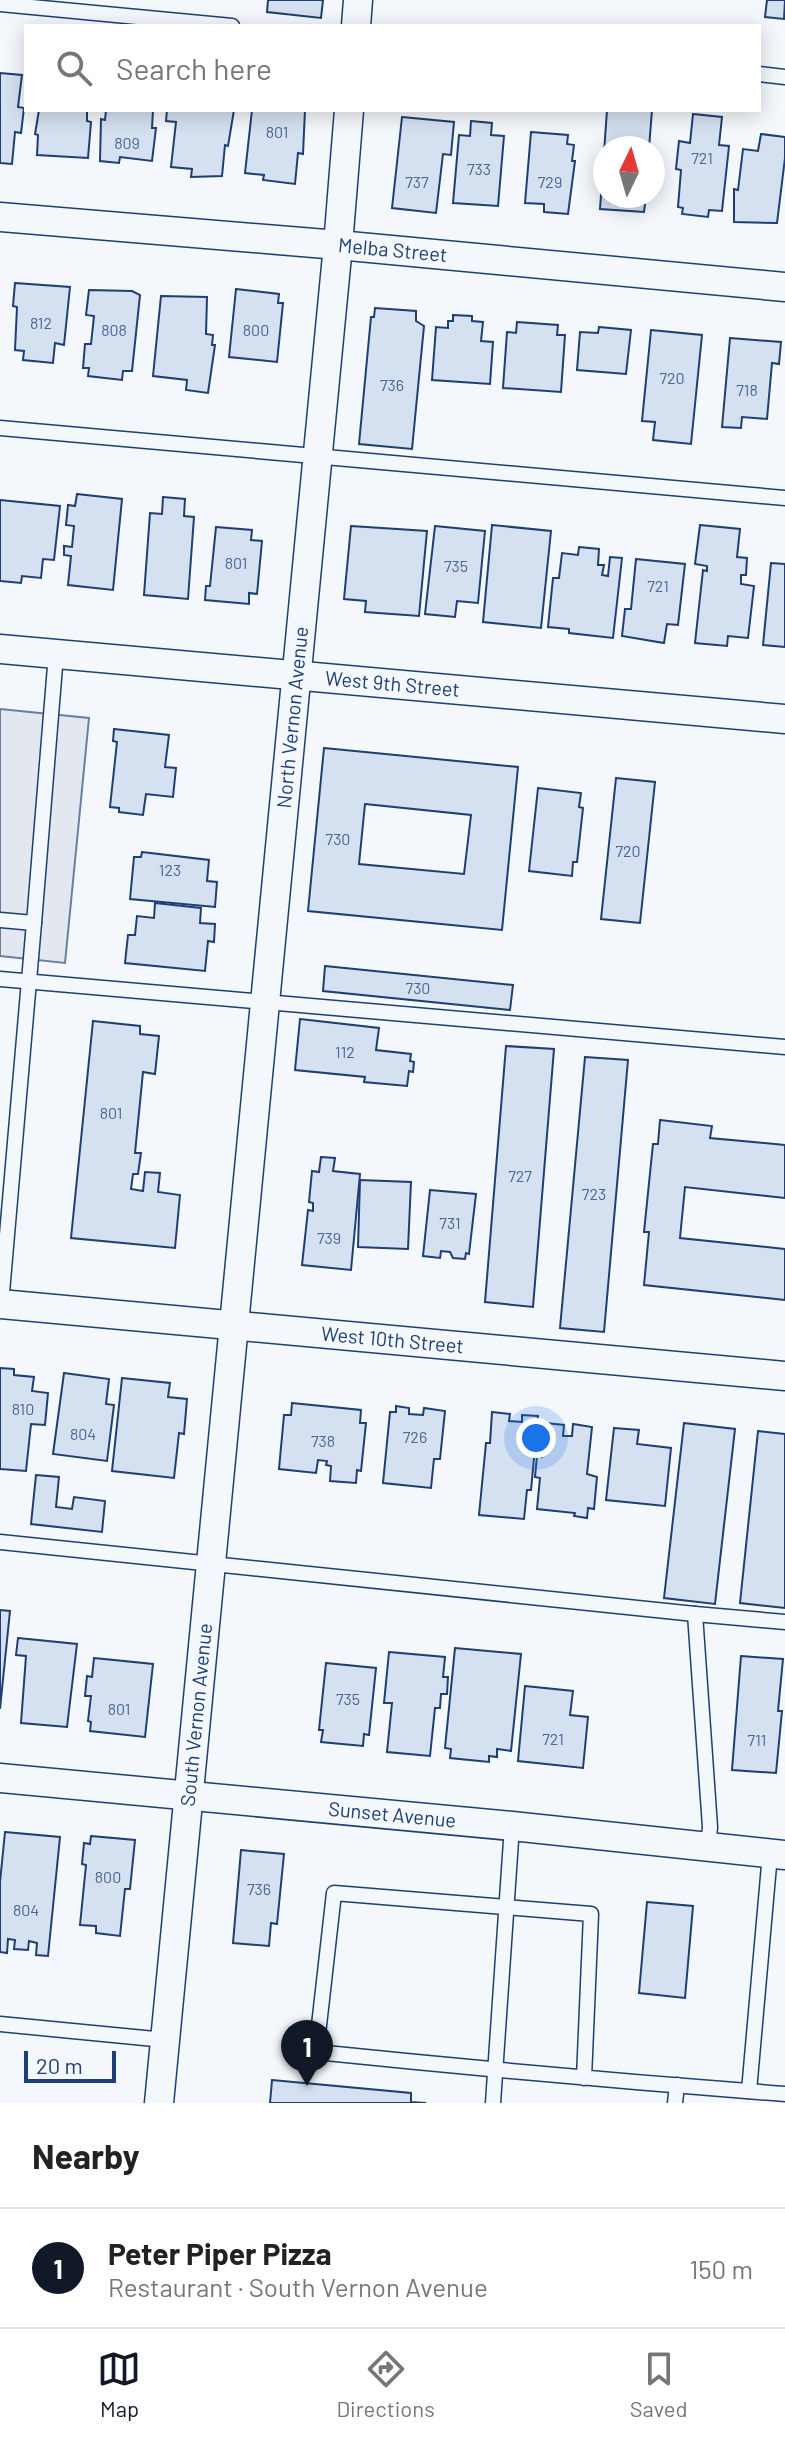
<!DOCTYPE html>
<meta charset="utf-8">
<style>
:root{--surface:#fff;--page:#f2f2f2;--text:#222;--muted:#767676;--line:#e0e0e0;--accent:#111827}
body{margin:0;font-family:Barlow,sans-serif;background:var(--page);color:var(--text)}
.compass{position:absolute;left:593px;top:136px;width:72px;height:72px;border-radius:50%;background:var(--surface);box-shadow:0 4px 20px #0003;rotate:5deg}
.scale{position:absolute;left:24px;bottom:20px;width:92px;box-sizing:border-box;padding-left:8px;border:4px solid #1d3f73;border-top:0;font-size:22px;line-height:28px;white-space:nowrap;color:#1d3f73;-webkit-text-stroke:6px #f4f7fb;paint-order:stroke}
.you{position:absolute;left:536px;top:1438px;width:28px;height:28px;margin:-20px;border:6px solid #fff;border-radius:50%;background:#1a73e8;box-shadow:0 0 0 12px #1a73e833}
.badge{display:grid;place-items:center;width:52px;height:52px;border-radius:50%;background:var(--accent);color:#fff;font-size:26px;font-weight:700}
.pin{position:absolute;translate:-50% -66px;filter:drop-shadow(0 2px 4px #0008)}
.pin::after{content:'';position:absolute;top:42px;width:28px;height:24px;background:inherit;clip-path:polygon(0 0,100% 0,50% 100%)}
.list{margin:0;padding:0;list-style:none}
h2{display:flex;justify-content:space-between;align-items:center;height:104px;margin:0;padding:0 32px;font-size:34px}
h2 small{font-size:26px;font-weight:400;color:var(--muted)}
.list li{display:grid;grid-template-columns:52px 1fr auto;gap:24px;align-items:center;box-sizing:border-box;height:120px;padding:0 32px;border-top:2px solid var(--line)}
.list b{display:block;font-size:30px;white-space:nowrap}
.list p{margin:0;font-size:26px;white-space:nowrap;color:var(--muted)}
.list em{font-size:26px;font-style:normal;color:var(--muted)}
.icon{flex:none;width:44px;height:44px;fill:none;stroke:currentColor;stroke-width:2;stroke-linecap:round;stroke-linejoin:round}
.map{position:relative;flex:none;width:785px;height:2103px;overflow:hidden}
.search{position:absolute;background:var(--surface);box-shadow:0 4px 20px #0003;left:24px;right:24px;top:24px;height:88px;display:flex;align-items:center;gap:20px;box-sizing:border-box;padding:0 28px;border-radius:0px;color:var(--muted);font-size:30px}
.sheet{height:224px;background:var(--surface)}
nav{display:flex;justify-content:space-around;align-items:center;box-sizing:border-box;height:112px;border-top:2px solid var(--line);background:var(--surface);font-size:22px;color:var(--muted)}
nav a{display:grid;justify-items:center;gap:4px}
nav .on{color:var(--accent)}
.map>svg:first-child{display:block}
</style>
<div class="map">
<svg width="785" height="2103" viewBox="0 0 785 2103">
<rect width="100%" height="100%" fill="#f4f7fb"/>
<path fill="#e3e8f0" stroke="#687fa3" stroke-width="2" d="M 0,709 L 89,718 L 65,963 L 0,956 Z"/>
<g fill="#d5e0f0" stroke="#1d3f73" stroke-width="2" fill-rule="evenodd">
<path d="M 268,0 L 323,0 L 321,18 L 267,12 Z"/>
<path d="M 767,0 L 785,0 L 784,19 L 765,17 Z"/>
<path d="M 0,73 L 22,75 L 18,107 L 24,108 L 21,133 L 15,132 L 12,164 L 0,163 Z"/>
<path d="M 39,110 L 87,110 L 87,121 L 91,122 L 88,158 L 37,155 L 38,135 L 35,134 Z"/>
<path d="M 106,110 L 153,110 L 152,128 L 156,128 L 152,161 L 120,157 L 119,163 L 100,161 L 101,119 L 105,120 Z"/>
<path d="M 167,110 L 234,110 L 228,146 L 225,145 L 222,176 L 191,177 L 192,169 L 171,167 L 176,122 L 166,121 Z"/>
<path d="M 252,110 L 305,110 L 303,154 L 298,153 L 295,184 L 263,180 L 264,175 L 245,173 Z"/>
<path d="M 607,110 L 652,110 L 649,148 L 605,148 L 605,196 L 646,196 L 644,212 L 600,209 Z"/>
<path d="M 693,114 L 722,117 L 719,145 L 729,146 L 722,211 L 709,210 L 708,217 L 682,214 L 683,208 L 678,207 L 681,170 L 676,169 L 679,141 L 690,143 Z"/>
<path d="M 402,117 L 454,122 L 451,155 L 443,154 L 436,213 L 392,208 Z"/>
<path d="M 471,121 L 492,123 L 491,135 L 504,136 L 498,206 L 453,203 L 459,135 L 470,136 Z"/>
<path d="M 531,132 L 568,135 L 567,144 L 574,145 L 572,161 L 575,161 L 568,214 L 544,212 L 544,204 L 525,203 Z"/>
<path d="M 761,134 L 785,137 L 785,158 L 777,223 L 734,222 L 734,189 L 738,190 L 743,149 L 758,151 Z"/>
<path d="M 15,283 L 70,287 L 64,345 L 55,343 L 53,363 L 23,360 L 24,351 L 15,350 L 17,307 L 13,306 Z"/>
<path d="M 236,289 L 279,294 L 278,303 L 283,303 L 277,362 L 229,357 Z"/>
<path d="M 89,290 L 132,291 L 140,295 L 132,371 L 123,371 L 122,380 L 88,376 L 89,368 L 83,368 L 85,344 L 91,344 L 94,316 L 86,315 Z"/>
<path d="M 161,296 L 207,297 L 206,334 L 213,335 L 212,345 L 215,345 L 208,393 L 186,390 L 187,380 L 153,376 Z"/>
<path d="M 375,308 L 416,311 L 416,321 L 424,326 L 412,449 L 359,444 L 371,317 L 374,317 Z"/>
<path d="M 453,315 L 472,316 L 472,321 L 483,322 L 481,341 L 493,342 L 490,384 L 432,380 L 436,327 L 448,328 L 448,321 L 453,321 Z"/>
<path d="M 517,322 L 558,325 L 557,335 L 565,335 L 561,392 L 503,388 L 507,332 L 516,333 Z"/>
<path d="M 599,327 L 631,330 L 626,374 L 577,370 L 580,332 L 598,333 Z"/>
<path d="M 651,330 L 702,335 L 691,444 L 653,440 L 655,422 L 642,421 Z"/>
<path d="M 730,338 L 781,342 L 779,364 L 772,363 L 767,419 L 742,417 L 741,428 L 722,427 Z"/>
<path d="M 77,494 L 122,499 L 113,590 L 68,585 L 71,556 L 64,555 L 64,546 L 72,547 L 74,526 L 66,525 L 68,505 L 75,506 Z"/>
<path d="M 163,497 L 185,499 L 184,516 L 194,517 L 188,599 L 144,595 L 150,513 L 162,514 Z"/>
<path d="M 0,500 L 60,506 L 54,560 L 43,559 L 41,578 L 22,576 L 21,583 L 0,581 Z"/>
<path d="M 492,525 L 551,531 L 541,628 L 483,622 Z"/>
<path d="M 700,525 L 740,529 L 737,557 L 747,558 L 746,575 L 741,575 L 741,584 L 754,586 L 748,638 L 728,636 L 727,646 L 695,643 L 703,570 L 707,571 L 707,566 L 695,564 Z"/>
<path d="M 351,526 L 427,531 L 419,616 L 365,612 L 366,601 L 344,599 Z"/>
<path d="M 435,526 L 485,531 L 478,603 L 457,601 L 455,617 L 425,614 Z"/>
<path d="M 216,527 L 252,530 L 251,540 L 262,541 L 257,594 L 249,593 L 249,604 L 205,600 L 206,586 L 210,586 Z"/>
<path d="M 579,547 L 599,549 L 598,565 L 604,565 L 602,575 L 608,576 L 610,557 L 622,558 L 613,638 L 569,633 L 569,629 L 548,627 L 553,578 L 559,578 L 562,553 L 578,555 Z"/>
<path d="M 636,559 L 685,564 L 678,625 L 667,624 L 664,643 L 622,636 L 625,609 L 631,609 Z"/>
<path d="M 771,563 L 785,564 L 785,647 L 763,645 Z"/>
<path d="M 114,729 L 169,735 L 165,767 L 176,768 L 173,797 L 146,794 L 143,815 L 119,812 L 119,808 L 110,807 L 117,742 L 113,741 Z"/>
<path d="M 324,748 L 518,767 L 502,930 L 308,911 ZM 365,804 L 471,815 L 464,874 L 359,864 Z"/>
<path d="M 616,778 L 655,782 L 640,923 L 601,919 Z"/>
<path d="M 538,788 L 581,793 L 579,807 L 583,808 L 577,862 L 573,862 L 572,876 L 529,871 Z"/>
<path d="M 142,852 L 209,860 L 207,881 L 217,882 L 215,907 L 130,899 L 134,857 L 141,857 Z"/>
<path d="M 155,903 L 201,908 L 200,923 L 215,924 L 214,942 L 208,941 L 205,971 L 125,963 L 128,935 L 135,935 L 137,916 L 154,918 Z"/>
<path d="M 325,966 L 513,985 L 510,1010 L 323,991 Z"/>
<path d="M 300,1019 L 379,1028 L 376,1050 L 411,1054 L 410,1061 L 414,1062 L 413,1072 L 409,1071 L 407,1086 L 364,1082 L 365,1077 L 295,1070 Z"/>
<path d="M 93,1021 L 140,1026 L 140,1034 L 159,1036 L 155,1074 L 143,1072 L 135,1153 L 141,1153 L 138,1174 L 133,1174 L 131,1189 L 143,1191 L 145,1172 L 160,1173 L 158,1192 L 180,1195 L 175,1248 L 71,1238 Z"/>
<path d="M 506,1046 L 554,1049 L 533,1307 L 485,1302 Z"/>
<path d="M 585,1057 L 628,1060 L 604,1332 L 560,1328 Z"/>
<path d="M 660,1120 L 712,1126 L 710,1138 L 785,1145 L 785,1198 L 685,1187 L 680,1238 L 785,1249 L 785,1300 L 644,1285 L 649,1232 L 644,1232 L 653,1144 L 658,1144 Z"/>
<path d="M 321,1157 L 335,1158 L 333,1171 L 360,1174 L 351,1270 L 302,1265 L 308,1210 L 313,1211 L 313,1203 L 309,1202 L 312,1171 L 319,1172 Z"/>
<path d="M 360,1180 L 411,1182 L 408,1249 L 358,1247 Z"/>
<path d="M 430,1190 L 476,1194 L 469,1254 L 466,1253 L 465,1259 L 453,1258 L 450,1252 L 441,1251 L 440,1258 L 423,1256 Z"/>
<path d="M 0,1368 L 14,1369 L 14,1375 L 34,1377 L 32,1391 L 48,1393 L 45,1425 L 31,1424 L 26,1471 L 0,1469 Z"/>
<path d="M 64,1373 L 109,1379 L 106,1404 L 114,1405 L 107,1461 L 53,1454 Z"/>
<path d="M 122,1378 L 170,1383 L 168,1397 L 187,1399 L 184,1434 L 179,1433 L 174,1478 L 112,1471 Z"/>
<path d="M 292,1403 L 361,1410 L 360,1423 L 366,1423 L 361,1471 L 357,1470 L 356,1483 L 330,1481 L 331,1466 L 326,1465 L 327,1461 L 318,1460 L 316,1473 L 279,1469 L 284,1415 L 291,1415 Z"/>
<path d="M 396,1406 L 409,1408 L 409,1414 L 423,1415 L 424,1408 L 445,1411 L 440,1459 L 434,1459 L 431,1488 L 383,1483 L 390,1412 L 396,1412 Z"/>
<path d="M 492,1412 L 510,1414 L 509,1421 L 522,1422 L 522,1415 L 538,1416 L 531,1490 L 527,1490 L 524,1519 L 479,1515 L 486,1443 L 490,1443 Z"/>
<path d="M 546,1423 L 564,1425 L 563,1436 L 572,1436 L 573,1424 L 592,1427 L 587,1474 L 597,1477 L 594,1509 L 588,1508 L 587,1518 L 574,1516 L 575,1513 L 537,1509 L 540,1478 L 535,1477 L 537,1456 L 542,1457 Z"/>
<path d="M 684,1423 L 735,1429 L 715,1604 L 664,1598 Z"/>
<path d="M 614,1428 L 639,1430 L 637,1444 L 671,1448 L 665,1506 L 606,1500 Z"/>
<path d="M 758,1431 L 785,1434 L 785,1608 L 740,1603 Z"/>
<path d="M 36,1475 L 59,1477 L 56,1507 L 72,1509 L 74,1497 L 105,1501 L 102,1532 L 31,1524 Z"/>
<path d="M 0,1610 L 10,1611 L 0,1709 Z"/>
<path d="M 18,1638 L 77,1644 L 67,1727 L 21,1723 L 26,1656 L 16,1655 Z"/>
<path d="M 455,1648 L 521,1654 L 511,1751 L 497,1749 L 497,1757 L 489,1756 L 489,1762 L 450,1758 L 451,1749 L 445,1748 Z"/>
<path d="M 389,1652 L 445,1657 L 443,1677 L 448,1677 L 447,1694 L 441,1694 L 440,1708 L 435,1708 L 430,1756 L 387,1752 L 392,1703 L 384,1703 Z"/>
<path d="M 741,1656 L 783,1659 L 778,1711 L 782,1711 L 776,1773 L 732,1770 Z"/>
<path d="M 94,1658 L 153,1664 L 145,1737 L 90,1731 L 91,1722 L 88,1721 L 91,1696 L 85,1696 L 87,1676 L 92,1677 Z"/>
<path d="M 326,1663 L 376,1668 L 369,1735 L 364,1734 L 363,1746 L 321,1742 L 323,1730 L 319,1730 Z"/>
<path d="M 525,1686 L 573,1691 L 570,1715 L 588,1717 L 583,1768 L 518,1761 Z"/>
<path d="M 5,1832 L 60,1837 L 48,1956 L 36,1955 L 37,1943 L 29,1941 L 28,1950 L 14,1949 L 15,1940 L 8,1939 L 7,1953 L 0,1952 L 0,1882 Z"/>
<path d="M 91,1836 L 135,1840 L 130,1889 L 125,1889 L 120,1936 L 96,1933 L 96,1926 L 80,1925 L 86,1865 L 82,1864 L 84,1843 L 90,1844 Z"/>
<path d="M 241,1850 L 284,1854 L 277,1924 L 271,1923 L 269,1946 L 233,1943 Z"/>
<path d="M 647,1902 L 693,1906 L 685,1998 L 639,1993 Z"/>
<path d="M 272,2080 L 411,2093 L 411,2102 L 426,2103 L 270,2103 Z"/>
</g>
<g fill="none" stroke-linecap="round" stroke-linejoin="round">
<defs>
<g id="service">
<path d="M 0,4 L 232,26"/>
<path d="M 759,74 L 785,77"/>
<path d="M 0,428 L 785,498"/>
<path d="M 0,920 L 34,923 L 56,654"/>
<path d="M 0,979 L 785,1047"/>
<path d="M 1,1304 L 34,923"/>
<path d="M 0,1542 L 695,1614"/>
<path d="M 708,1847 L 710,1827 L 695,1614 L 785,1622"/>
<path d="M 0,2024 L 165,2040"/>
<path d="M 584,2078 L 591,1914 L 334,1893 L 316,2052 C 472,2068 628,2082 785,2094"/>
<path d="M 749,2091 L 770,1854"/>
<path d="M 493,2103 L 512,1826"/>
<path d="M 675,2103 L 677,2085"/>
</g>
<g id="minor">
<path d="M 356,26 L 358,0"/>
<path id="s1" d="M 0,217 L 338,245 L 785,287"/>
<path id="s2" d="M 0,649 L 785,719"/>
<path id="s3" d="M 0,1304 L 785,1376"/>
<path id="s4" d="M 0,1778 L 512,1826 L 785,1855"/>
<path id="s5" d="M 159,2103 L 338,245 L 349,110"/>
</g>
</defs>
<use href="#service" stroke="#1d3f73" stroke-width="17"/>
<use href="#minor" stroke="#1d3f73" stroke-width="31"/>
<use href="#service" stroke="#f4f7fb" stroke-width="14"/>
<use href="#minor" stroke="#f4f7fb" stroke-width="28"/>
</g>
<g text-anchor="middle" stroke-width="6" stroke-linejoin="round" paint-order="stroke">
<g font-size="16" fill="#4b6792">
<text x="277" y="138">801</text>
<text x="127" y="149">809</text>
<text x="702" y="164">721</text>
<text x="479" y="175">733</text>
<text x="417" y="188">737</text>
<text x="550" y="188">729</text>
<text x="41" y="329">812</text>
<text x="114" y="336">808</text>
<text x="256" y="336">800</text>
<text x="672" y="384">720</text>
<text x="392" y="391">736</text>
<text x="747" y="396">718</text>
<text x="236" y="569">801</text>
<text x="456" y="572">735</text>
<text x="658" y="592">721</text>
<text x="338" y="845">730</text>
<text x="628" y="857">720</text>
<text x="170" y="876">123</text>
<text x="418" y="994">730</text>
<text x="345" y="1058">112</text>
<text x="111" y="1119">801</text>
<text x="520" y="1182">727</text>
<text x="594" y="1200">723</text>
<text x="450" y="1229">731</text>
<text x="329" y="1244">739</text>
<text x="23" y="1415">810</text>
<text x="83" y="1440">804</text>
<text x="415" y="1443">726</text>
<text x="323" y="1447">738</text>
<text x="348" y="1705">735</text>
<text x="119" y="1715">801</text>
<text x="553" y="1745">721</text>
<text x="757" y="1746">711</text>
<text x="108" y="1883">800</text>
<text x="259" y="1895">736</text>
<text x="26" y="1916">804</text>
</g>
<g font-size="20" fill="#1d3f73" stroke="#f4f7fb">
<text dy="7" stroke="none"><textPath href="#s1" startOffset="394">Melba Street</textPath></text>
<text dy="7" stroke="none"><textPath href="#s2" startOffset="394">West 9th Street</textPath></text>
<text dy="7" stroke="none"><textPath href="#s5" startOffset="1392">North Vernon Avenue</textPath></text>
<text dy="7" stroke="none"><textPath href="#s3" startOffset="394">West 10th Street</textPath></text>
<text dy="7" stroke="none"><textPath href="#s5" startOffset="390">South Vernon Avenue</textPath></text>
<text dy="7" stroke="none"><textPath href="#s4" startOffset="394">Sunset Avenue</textPath></text>
</g>
</g>
</svg>
<svg class="compass" viewBox="-18 -18 36 36"><path d="M0-13l5 13h-10z" fill="#e53935"/><path d="M0 13l5-13h-10z" fill="#767676"/></svg>
<div class="scale">20 m</div>
<div class="you"></div>
<div class="pin badge" style="left:307px;top:2086px">1</div>
<div class="search"><svg class="icon" aria-label="search" viewBox="0 0 24 24"><circle cx="10" cy="10" r="6"/><path d="M15 15l6 6"/></svg>Search here</div>
</div>
<section class="sheet">
<h2>Nearby<small></small></h2>
<ul class="list">
<li><span class="badge">1</span><div><b>Peter Piper Pizza</b><p>Restaurant · South Vernon Avenue</p></div><em>150 m</em></li>
</ul>
</section>
<nav>
<a class="on"><svg class="icon" aria-label="map" viewBox="0 0 24 24"><path d="M3 6l6-2 6 2 6-2v14l-6 2-6-2-6 2zM9 4v14M15 6v14"/></svg>Map</a>
<a><svg class="icon" aria-label="directions" viewBox="0 0 24 24"><path d="M12 3l9 9-9 9-9-9zM9 14v-3h6M13 9l2 2-2 2"/></svg>Directions</a>
<a><svg class="icon" aria-label="saved" viewBox="0 0 24 24"><path d="M7 4h10v16l-5-4-5 4z"/></svg>Saved</a>
</nav>
